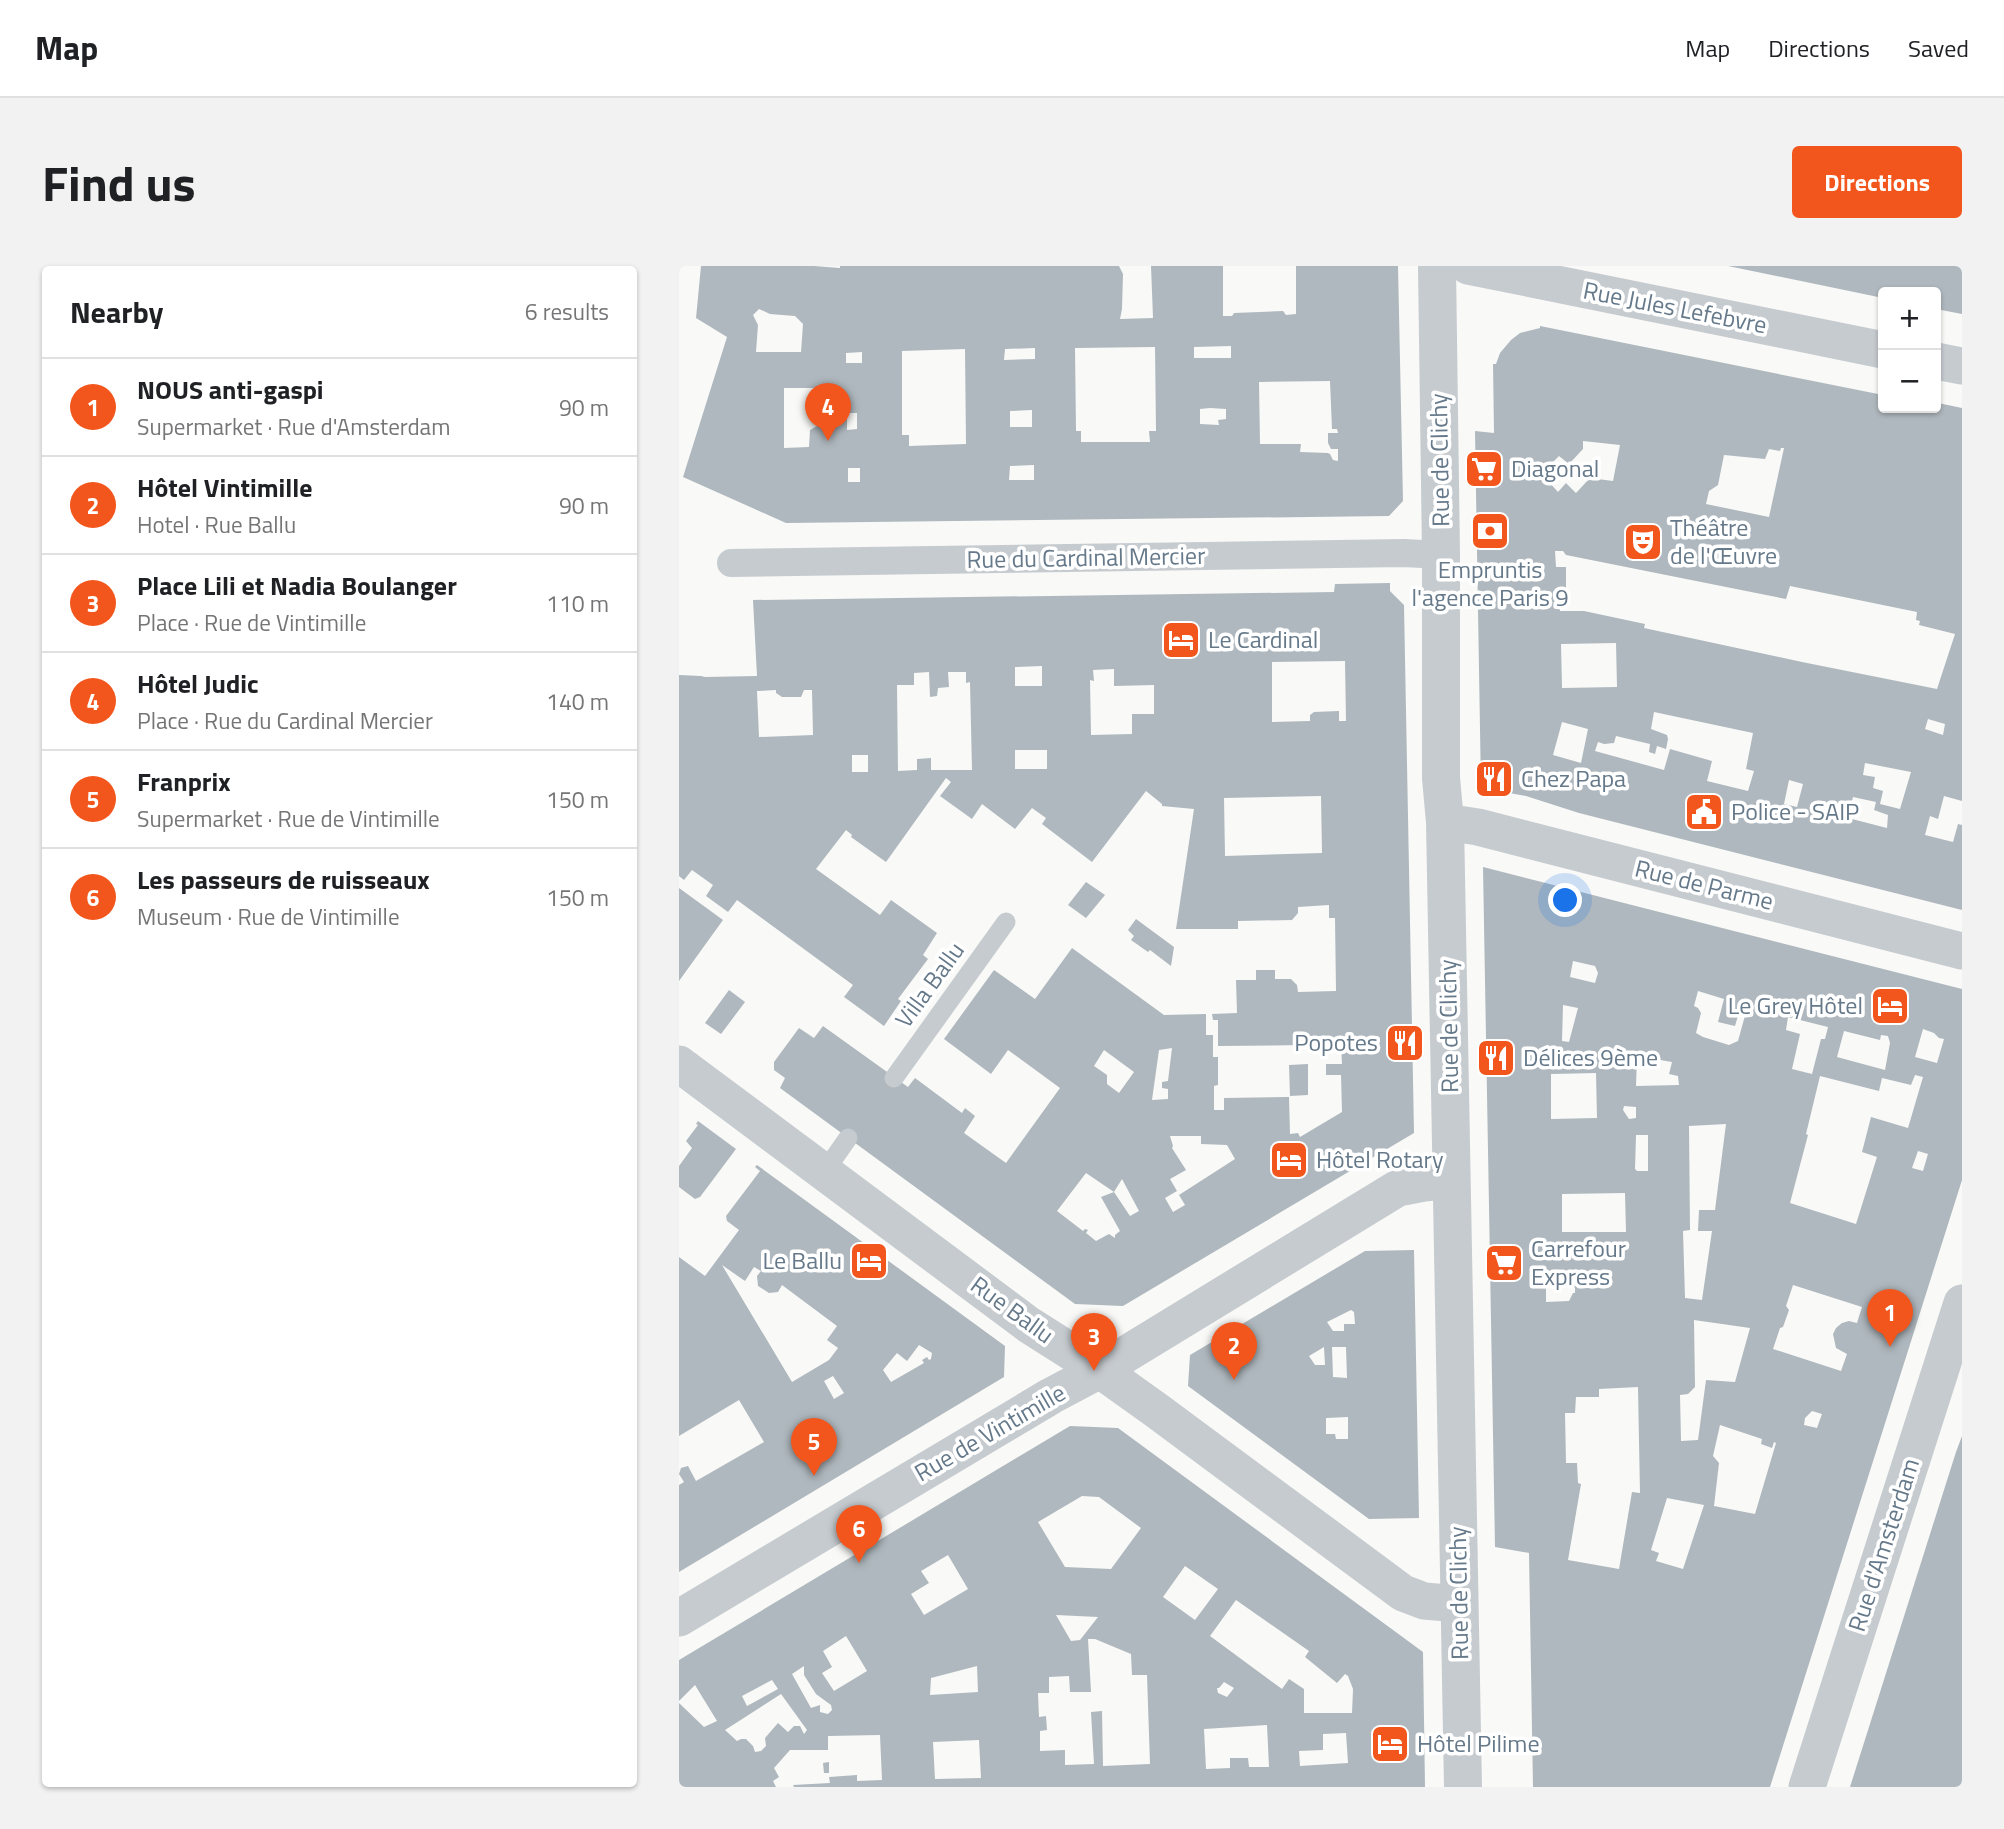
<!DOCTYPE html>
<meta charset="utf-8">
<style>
:root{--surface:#fff;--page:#f2f2f2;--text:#202124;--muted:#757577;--line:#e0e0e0;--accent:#f3561c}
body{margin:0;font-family:"Titillium Web",sans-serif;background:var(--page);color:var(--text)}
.controls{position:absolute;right:21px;top:21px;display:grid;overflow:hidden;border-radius:7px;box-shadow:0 2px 5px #0004}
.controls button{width:63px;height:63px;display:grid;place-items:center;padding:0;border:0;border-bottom:2px solid var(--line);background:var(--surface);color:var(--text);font:35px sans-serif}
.you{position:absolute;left:887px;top:635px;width:24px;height:24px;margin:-18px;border:5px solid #fff;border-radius:50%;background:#1a73e8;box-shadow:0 0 0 10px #1a73e833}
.badge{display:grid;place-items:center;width:46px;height:46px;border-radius:50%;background:var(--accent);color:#fff;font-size:23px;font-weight:700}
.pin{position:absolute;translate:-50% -58px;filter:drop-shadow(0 2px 4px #0008)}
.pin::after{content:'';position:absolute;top:37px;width:24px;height:21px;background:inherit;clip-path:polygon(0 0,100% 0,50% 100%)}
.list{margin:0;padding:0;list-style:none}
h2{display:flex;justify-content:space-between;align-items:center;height:91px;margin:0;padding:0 28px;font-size:30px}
h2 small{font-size:23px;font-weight:400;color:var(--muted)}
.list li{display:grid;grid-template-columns:46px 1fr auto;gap:21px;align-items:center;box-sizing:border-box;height:98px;padding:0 28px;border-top:2px solid var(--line)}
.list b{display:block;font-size:26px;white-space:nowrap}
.list p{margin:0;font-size:23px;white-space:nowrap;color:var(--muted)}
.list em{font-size:23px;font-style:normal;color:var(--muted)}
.map{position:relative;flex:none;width:1283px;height:1521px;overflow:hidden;border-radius:7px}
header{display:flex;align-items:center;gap:42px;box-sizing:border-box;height:98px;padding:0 35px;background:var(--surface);border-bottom:2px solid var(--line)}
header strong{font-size:33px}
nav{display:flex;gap:38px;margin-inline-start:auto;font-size:24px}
.intro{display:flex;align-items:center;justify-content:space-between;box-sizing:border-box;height:168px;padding:0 42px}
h1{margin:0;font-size:49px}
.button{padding:18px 32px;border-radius:7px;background:var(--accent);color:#fff;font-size:24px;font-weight:700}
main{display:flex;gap:42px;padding:0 42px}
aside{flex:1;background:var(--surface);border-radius:7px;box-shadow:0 2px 5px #0004}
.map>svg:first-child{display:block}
</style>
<header>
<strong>Map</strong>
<nav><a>Map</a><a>Directions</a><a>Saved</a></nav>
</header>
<div class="intro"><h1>Find us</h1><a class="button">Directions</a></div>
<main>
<aside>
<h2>Nearby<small>6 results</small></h2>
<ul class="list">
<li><span class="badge">1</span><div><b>NOUS anti-gaspi</b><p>Supermarket · Rue d'Amsterdam</p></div><em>90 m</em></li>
<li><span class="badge">2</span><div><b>Hôtel Vintimille</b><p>Hotel · Rue Ballu</p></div><em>90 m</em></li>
<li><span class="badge">3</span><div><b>Place Lili et Nadia Boulanger</b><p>Place · Rue de Vintimille</p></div><em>110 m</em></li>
<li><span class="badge">4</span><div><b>Hôtel Judic</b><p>Place · Rue du Cardinal Mercier</p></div><em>140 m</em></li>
<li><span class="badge">5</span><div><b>Franprix</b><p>Supermarket · Rue de Vintimille</p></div><em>150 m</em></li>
<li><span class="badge">6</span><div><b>Les passeurs de ruisseaux</b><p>Museum · Rue de Vintimille</p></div><em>150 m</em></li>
</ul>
</aside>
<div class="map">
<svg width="1283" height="1521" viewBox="0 0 1283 1521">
<rect width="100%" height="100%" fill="#f9f9f7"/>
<g fill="#afb8be" fill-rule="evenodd">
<path d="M 22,0 L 135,0 L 161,2 L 161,0 L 440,0 L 444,8 L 443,43 L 441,53 L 474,52 L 472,0 L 544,0 L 544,50 L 553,50 L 555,47 L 604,45 L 607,49 L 617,48 L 617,0 L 719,0 L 724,235 L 710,250 L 107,257 L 4,211 L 48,71 L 17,52 ZM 80,43 L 91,48 L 116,50 L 124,58 L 122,86 L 77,86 L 79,59 L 74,49 ZM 552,80 L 552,92 L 515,92 L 515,81 ZM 476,81 L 477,165 L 470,165 L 471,176 L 402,176 L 402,165 L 397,165 L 396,82 ZM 356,82 L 356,93 L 325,94 L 326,83 ZM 286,83 L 287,178 L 230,180 L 230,169 L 223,169 L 223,85 ZM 183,86 L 183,97 L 167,97 L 167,87 ZM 651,115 L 653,163 L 658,163 L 659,167 L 649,167 L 649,177 L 652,183 L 659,183 L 659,195 L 654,194 L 651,188 L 649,187 L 621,186 L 622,178 L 581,178 L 580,116 ZM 105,122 L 137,122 L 138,141 L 143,141 L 143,156 L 139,156 L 138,160 L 131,164 L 130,181 L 105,182 ZM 531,142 L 547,143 L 547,153 L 539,154 L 540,159 L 521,158 L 521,143 ZM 353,144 L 353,161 L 331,161 L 331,145 ZM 168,147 L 178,147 L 178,163 L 168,164 ZM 355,199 L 355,214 L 330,214 L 331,200 ZM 169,202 L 181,202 L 181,216 L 169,216 Z"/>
<path d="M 1049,0 L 1283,0 L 1283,48 L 1257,43 L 1257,26 L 1204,26 L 1204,32 Z"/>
<path d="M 861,60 L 1204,129 L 1204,142 L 1257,142 L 1259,137 L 1283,142 L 1283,535 L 1265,530 L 1259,553 L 1251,550 L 1246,569 L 1274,576 L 1279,558 L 1283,559 L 1283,644 L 900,547 L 847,530 L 802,522 L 796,165 L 815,167 L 814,98 L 817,98 L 821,87 L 832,74 L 841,67 L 861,62 ZM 904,175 L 941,179 L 934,215 L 911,212 L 897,227 L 887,217 L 879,226 L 870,216 L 871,199 L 880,190 L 890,198 L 904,183 ZM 1102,182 L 1105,182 L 1090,251 L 1027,238 L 1030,225 L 1039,219 L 1045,189 L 1086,193 L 1090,183 L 1101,185 ZM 876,285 L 884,285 L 887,289 L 1107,333 L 1111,320 L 1238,346 L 1237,354 L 1241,355 L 1240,359 L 1276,368 L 1258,423 L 1123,396 L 965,362 L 966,358 L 905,345 L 881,345 L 881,328 L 887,329 L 887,301 L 877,301 ZM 937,377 L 938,421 L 883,422 L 882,378 ZM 975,446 L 1074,467 L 1067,503 L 1075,505 L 1069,525 L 1028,515 L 1033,495 L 991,483 L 985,504 L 916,485 L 919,476 L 925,478 L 935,477 L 937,470 L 971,478 L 970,486 L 976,488 L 978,480 L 987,483 L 989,473 L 988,469 L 972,463 ZM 1249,453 L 1266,458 L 1264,469 L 1246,463 ZM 883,456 L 909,463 L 902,497 L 874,489 ZM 1186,497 L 1232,506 L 1221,543 L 1201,538 L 1204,525 L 1194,522 L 1196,511 L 1184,509 ZM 1110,514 L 1124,518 L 1118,541 L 1105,538 ZM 1174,531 L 1197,536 L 1195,544 L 1209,549 L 1208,562 L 1169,552 Z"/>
<path d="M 711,317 L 711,325 L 725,339 L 735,867 L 444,1040 L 396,1038 L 101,822 L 106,812 L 95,804 L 95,796 L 120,762 L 135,772 L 144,760 L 229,821 L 236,812 L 283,847 L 286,842 L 296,850 L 285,867 L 327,897 L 381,822 L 329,784 L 312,808 L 265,773 L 315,704 L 356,733 L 393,682 L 485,749 L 527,748 L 527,769 L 534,769 L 534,791 L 539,791 L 539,819 L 535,820 L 535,844 L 545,844 L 545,832 L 610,831 L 611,868 L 619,867 L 621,871 L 663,846 L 662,809 L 647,809 L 647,798 L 663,798 L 662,777 L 643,778 L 643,770 L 628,770 L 629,779 L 539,780 L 539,754 L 534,754 L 533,748 L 558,747 L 557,714 L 577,714 L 577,704 L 596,704 L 596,713 L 612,713 L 618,719 L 619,726 L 657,725 L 656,652 L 650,652 L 650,639 L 619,641 L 619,647 L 613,654 L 559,655 L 559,663 L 497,663 L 515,543 L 483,540 L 483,538 L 467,525 L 413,596 L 363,558 L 367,552 L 353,542 L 336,563 L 303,538 L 293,553 L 261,530 L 272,516 L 267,512 L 207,596 L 172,571 L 173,569 L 167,564 L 137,603 L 201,649 L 212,634 L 258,667 L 244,689 L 249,693 L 219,733 L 222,735 L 205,760 L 165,731 L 174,719 L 58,634 L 49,646 L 27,630 L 34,619 L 13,604 L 5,614 L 0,610 L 0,409 L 22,410 L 26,411 L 78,410 L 74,334 L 655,326 L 656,318 ZM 666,395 L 667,455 L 660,455 L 660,445 L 635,446 L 631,449 L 631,455 L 593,456 L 593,396 ZM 363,400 L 363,420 L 336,420 L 336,401 ZM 435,403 L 435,420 L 475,419 L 475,448 L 453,448 L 453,468 L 412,469 L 411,414 L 415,415 L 414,404 ZM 250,406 L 251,431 L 258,430 L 259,422 L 270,421 L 269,406 L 287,406 L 287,417 L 291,416 L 293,504 L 252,504 L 252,492 L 238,493 L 238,504 L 219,505 L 218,419 L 235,419 L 235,407 ZM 97,424 L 97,427 L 103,431 L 122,431 L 125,424 L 133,424 L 134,469 L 80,471 L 78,425 ZM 336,484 L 368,484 L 368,503 L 336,503 ZM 173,489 L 189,489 L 189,506 L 173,506 ZM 642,530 L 643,587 L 546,590 L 545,532 ZM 493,782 L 489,815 L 483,816 L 483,822 L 489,823 L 489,833 L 473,834 L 480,784 ZM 425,784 L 455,806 L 440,827 L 428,818 L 428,809 L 415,800 ZM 491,870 L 522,870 L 522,878 L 548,879 L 556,893 L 500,929 L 506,939 L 494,946 L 486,932 L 498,925 L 491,913 L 507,904 L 493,882 L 494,880 ZM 407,907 L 435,926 L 422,931 L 441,965 L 436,969 L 436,972 L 430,968 L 417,975 L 407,967 L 409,964 L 406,963 L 404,965 L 378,945 ZM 443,913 L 460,945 L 451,950 L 435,926 Z"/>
<path d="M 804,601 L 1283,723 L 1283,914 L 1091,1521 L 854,1521 L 850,1287 L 816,1281 ZM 894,695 L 916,700 L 919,707 L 916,717 L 891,711 ZM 1019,725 L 1045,733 L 1039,756 L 1056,760 L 1061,743 L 1067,746 L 1059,775 L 1050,779 L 1024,771 L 1017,767 L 1022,747 L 1019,742 L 1015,740 ZM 884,739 L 899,742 L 890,776 L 883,775 ZM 1109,751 L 1149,761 L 1146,773 L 1142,773 L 1133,808 L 1113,803 L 1121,768 L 1107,764 ZM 1244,763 L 1255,767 L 1260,772 L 1265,773 L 1258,797 L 1236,791 ZM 1165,765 L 1201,774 L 1202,769 L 1209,770 L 1211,777 L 1206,804 L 1158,791 ZM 958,790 L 993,796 L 990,808 L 999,810 L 1000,819 L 957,820 ZM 917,807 L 918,852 L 872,853 L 872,808 ZM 1236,809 L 1244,811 L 1229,862 L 1192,851 L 1183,886 L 1198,891 L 1177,958 L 1111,937 L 1129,869 L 1127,868 L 1141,810 L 1200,825 L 1203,812 L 1232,819 ZM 945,840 L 957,841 L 957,852 L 950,853 L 944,844 ZM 1047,858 L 1036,944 L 1020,944 L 1019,965 L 1033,965 L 1023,1034 L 1006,1032 L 1004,965 L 1011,964 L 1010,860 ZM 957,869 L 969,869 L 969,905 L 958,905 L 956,903 ZM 1239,885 L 1249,888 L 1244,905 L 1233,902 ZM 946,927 L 947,966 L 883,966 L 883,928 ZM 867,1017 L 892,1018 L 896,1022 L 896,1027 L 894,1027 L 890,1035 L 867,1036 ZM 1114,1019 L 1183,1041 L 1178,1057 L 1170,1055 L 1163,1057 L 1157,1062 L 1154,1068 L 1157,1082 L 1168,1088 L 1162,1105 L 1094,1083 L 1101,1062 L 1104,1061 L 1110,1044 L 1107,1040 ZM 1015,1054 L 1071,1062 L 1056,1116 L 1027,1114 L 1019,1174 L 1002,1175 L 1001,1129 L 1009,1128 L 1016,1121 ZM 959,1121 L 961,1227 L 953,1226 L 940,1303 L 889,1294 L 902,1218 L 899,1217 L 898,1197 L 887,1197 L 886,1147 L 896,1147 L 897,1131 L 920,1131 L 920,1123 ZM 1133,1145 L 1143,1148 L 1138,1162 L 1125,1159 L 1126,1152 ZM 1041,1159 L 1083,1173 L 1082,1178 L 1093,1182 L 1095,1176 L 1097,1177 L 1076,1248 L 1035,1240 L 1040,1197 L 1034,1190 ZM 988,1232 L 1025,1239 L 1004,1303 L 977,1295 L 980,1287 L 972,1284 Z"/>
<path d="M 407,616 L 426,629 L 407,652 L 389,639 Z"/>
<path d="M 0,622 L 44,654 L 0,715 Z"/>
<path d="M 457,653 L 495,681 L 492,700 L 471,684 L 469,686 L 452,674 L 455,670 L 449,664 Z"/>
<path d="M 50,724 L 66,736 L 42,768 L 26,757 Z"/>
<path d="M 629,798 L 629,829 L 611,830 L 610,799 Z"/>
<path d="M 19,855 L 57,883 L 21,931 L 16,933 L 0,921 L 0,900 L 13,882 L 7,875 L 19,859 L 17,858 Z"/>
<path d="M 78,899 L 326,1080 L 325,1111 L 0,1306 L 0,1219 L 5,1216 L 0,1208 L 2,1202 L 9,1200 L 17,1215 L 85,1176 L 60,1134 L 0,1170 L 0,991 L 26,1010 L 60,964 L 48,955 L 47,950 L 81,905 L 76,901 ZM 43,999 L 66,1015 L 75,1001 L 82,1005 L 78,1010 L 79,1020 L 90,1027 L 99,1026 L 103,1019 L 158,1060 L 148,1074 L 159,1082 L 150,1094 L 113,1116 ZM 240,1079 L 253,1087 L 252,1093 L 250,1094 L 248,1091 L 243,1094 L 245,1097 L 212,1116 L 204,1104 L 218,1087 L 228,1095 ZM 154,1110 L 165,1127 L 155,1133 L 145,1115 Z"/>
<path d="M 735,984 L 740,1252 L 690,1253 L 509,1120 L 511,1089 L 686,985 ZM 672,1044 L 675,1046 L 676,1058 L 665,1058 L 665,1065 L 654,1065 L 648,1056 ZM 645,1081 L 646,1099 L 636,1099 L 630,1090 ZM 653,1081 L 667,1081 L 668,1112 L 654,1111 ZM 669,1151 L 669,1173 L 657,1173 L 656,1168 L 647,1168 L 647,1152 Z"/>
<path d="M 391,1160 L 439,1162 L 744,1386 L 746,1521 L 115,1521 L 114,1519 L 151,1517 L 150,1511 L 178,1509 L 178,1515 L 203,1514 L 201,1469 L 149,1470 L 149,1484 L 111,1484 L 95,1502 L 100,1511 L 94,1515 L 97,1521 L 0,1521 L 0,1437 L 25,1461 L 38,1455 L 16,1419 L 0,1435 L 0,1394 ZM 403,1230 L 420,1231 L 462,1262 L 432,1303 L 386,1301 L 359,1256 ZM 269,1289 L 289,1323 L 245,1349 L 232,1328 L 250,1317 L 242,1305 ZM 506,1300 L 539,1323 L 516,1354 L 484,1331 ZM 557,1334 L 630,1385 L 626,1391 L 658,1417 L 666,1408 L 669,1410 L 674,1423 L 673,1447 L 625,1447 L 625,1423 L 610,1413 L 603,1423 L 531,1370 ZM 377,1349 L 419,1351 L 401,1374 L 392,1375 ZM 167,1370 L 188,1405 L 155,1425 L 143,1407 L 153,1401 L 144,1385 ZM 409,1373 L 416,1373 L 452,1388 L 453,1409 L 468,1409 L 471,1498 L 424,1500 L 423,1445 L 412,1446 L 415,1498 L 386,1499 L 386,1484 L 361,1485 L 361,1465 L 368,1464 L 367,1450 L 360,1451 L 359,1427 L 370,1427 L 370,1411 L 390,1410 L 391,1426 L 412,1426 ZM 125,1400 L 125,1409 L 137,1428 L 152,1439 L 153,1444 L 149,1448 L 141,1446 L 141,1439 L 132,1442 L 113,1408 ZM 298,1400 L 299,1426 L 251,1429 L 252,1412 ZM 93,1414 L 99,1423 L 68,1440 L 63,1430 ZM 545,1416 L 555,1422 L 548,1431 L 539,1427 L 538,1422 L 540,1422 ZM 102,1428 L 128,1464 L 125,1468 L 121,1460 L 115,1460 L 109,1466 L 99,1457 L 86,1472 L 87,1480 L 82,1485 L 76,1486 L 74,1480 L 67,1473 L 62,1473 L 58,1475 L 46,1464 ZM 588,1459 L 590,1501 L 570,1501 L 569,1492 L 551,1492 L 551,1502 L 527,1503 L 525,1463 ZM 667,1467 L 669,1497 L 621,1500 L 620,1485 L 644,1484 L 644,1468 ZM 300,1474 L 302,1512 L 256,1513 L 254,1476 Z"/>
<path d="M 1283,1170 L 1283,1521 L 1171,1521 L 1277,1186 Z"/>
<path d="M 150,1496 L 150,1507 L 145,1507 L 144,1497 Z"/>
</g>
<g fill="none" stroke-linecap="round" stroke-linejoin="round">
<g stroke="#c6cbcf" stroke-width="19">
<path d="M 215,812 L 327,656"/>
<path d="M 146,905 L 169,872"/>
</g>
<path stroke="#c6cbcf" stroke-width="28" d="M 52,297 L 725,287 L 762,289"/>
<g stroke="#c6cbcf" stroke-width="37">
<path d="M 789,0 L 1204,84"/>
<path d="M 1257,95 L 1283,100"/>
<path d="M 766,556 L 799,561 L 1283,685"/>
<path d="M 0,798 L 350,1059 L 421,1104 L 477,1144 L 724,1327 L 745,1335 L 780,1338"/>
<path d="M 0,1352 L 372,1130 L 421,1104 L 719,922 L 745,917 L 772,914"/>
<path d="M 1128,1521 L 1283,1037"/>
</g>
<path stroke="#c6cbcf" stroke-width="38" d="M 758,0 L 762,289 L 762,512 L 766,556 L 784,1521"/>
</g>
<defs>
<symbol id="supermarket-square" viewBox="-11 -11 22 22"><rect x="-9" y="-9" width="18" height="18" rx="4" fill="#f3561c" stroke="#fff"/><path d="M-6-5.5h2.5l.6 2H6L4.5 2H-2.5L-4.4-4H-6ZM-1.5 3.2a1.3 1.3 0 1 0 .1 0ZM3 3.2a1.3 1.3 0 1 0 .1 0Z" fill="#fff"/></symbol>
<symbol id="bank-square" viewBox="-11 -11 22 22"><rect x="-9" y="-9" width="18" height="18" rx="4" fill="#f3561c" stroke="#fff"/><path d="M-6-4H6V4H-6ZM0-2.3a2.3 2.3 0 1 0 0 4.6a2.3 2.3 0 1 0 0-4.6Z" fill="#fff"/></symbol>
<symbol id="theatre-square" viewBox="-11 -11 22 22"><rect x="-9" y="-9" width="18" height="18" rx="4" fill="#f3561c" stroke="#fff"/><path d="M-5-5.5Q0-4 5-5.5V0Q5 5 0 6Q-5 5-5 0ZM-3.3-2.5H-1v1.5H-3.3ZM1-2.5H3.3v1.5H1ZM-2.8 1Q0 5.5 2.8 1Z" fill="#fff"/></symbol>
<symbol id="hotel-square" viewBox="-11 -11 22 22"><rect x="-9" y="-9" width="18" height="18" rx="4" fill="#f3561c" stroke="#fff"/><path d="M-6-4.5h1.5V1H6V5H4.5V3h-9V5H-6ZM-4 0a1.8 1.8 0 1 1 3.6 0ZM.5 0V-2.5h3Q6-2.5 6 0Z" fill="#fff"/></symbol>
<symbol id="restaurant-square" viewBox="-11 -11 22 22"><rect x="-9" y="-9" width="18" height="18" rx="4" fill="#f3561c" stroke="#fff"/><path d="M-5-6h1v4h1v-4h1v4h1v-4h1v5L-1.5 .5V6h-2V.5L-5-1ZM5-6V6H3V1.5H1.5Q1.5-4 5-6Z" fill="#fff"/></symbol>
<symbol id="civic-square" viewBox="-11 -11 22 22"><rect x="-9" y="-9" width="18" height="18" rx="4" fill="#f3561c" stroke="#fff"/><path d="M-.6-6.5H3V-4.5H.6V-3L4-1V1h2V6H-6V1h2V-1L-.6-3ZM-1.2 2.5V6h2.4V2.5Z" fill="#fff"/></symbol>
</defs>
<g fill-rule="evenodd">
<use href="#supermarket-square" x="783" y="181" width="44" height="44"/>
<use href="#bank-square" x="789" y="243" width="44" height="44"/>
<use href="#theatre-square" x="942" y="254" width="44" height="44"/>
<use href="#hotel-square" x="480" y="352" width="44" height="44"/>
<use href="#restaurant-square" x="793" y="491" width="44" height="44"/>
<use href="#civic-square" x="1003" y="524" width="44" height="44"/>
<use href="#hotel-square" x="1189" y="718" width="44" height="44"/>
<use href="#restaurant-square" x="704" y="755" width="44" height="44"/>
<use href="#restaurant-square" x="795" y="770" width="44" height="44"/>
<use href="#hotel-square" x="588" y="872" width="44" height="44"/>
<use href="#hotel-square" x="168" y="973" width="44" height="44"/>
<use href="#supermarket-square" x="803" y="975" width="44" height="44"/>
<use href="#hotel-square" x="689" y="1456" width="44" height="44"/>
</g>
<g text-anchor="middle" stroke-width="7" stroke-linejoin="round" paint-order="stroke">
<g font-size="24" fill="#65798a" stroke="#fff">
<text transform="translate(996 42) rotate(11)" y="8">Rue Jules Lefebvre</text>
<text transform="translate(761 194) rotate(-91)" y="8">Rue de Clichy</text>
<text transform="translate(407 292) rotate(-1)" y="8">Rue du Cardinal Mercier</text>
<text transform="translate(1025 619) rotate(14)" y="8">Rue de Parme</text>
<text transform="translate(251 719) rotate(-54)" y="8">Villa Ballu</text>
<text transform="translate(770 760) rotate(-91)" y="8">Rue de Clichy</text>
<text transform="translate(333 1044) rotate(36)" y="8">Rue Ballu</text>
<text transform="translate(311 1167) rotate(-30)" y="8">Rue de Vintimille</text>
<text transform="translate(1205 1279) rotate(-72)" y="8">Rue d'Amsterdam</text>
<text transform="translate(780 1327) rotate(-91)" y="8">Rue de Clichy</text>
</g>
<g font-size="24" fill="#65798a" stroke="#fff" text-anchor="start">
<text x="832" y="211">Diagonal</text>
<text x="991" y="270">Théâtre<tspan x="991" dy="28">de l'Œuvre</tspan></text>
<text x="811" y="312" text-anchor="middle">Empruntis<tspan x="811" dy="28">l'agence Paris 9</tspan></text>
<text x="529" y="382">Le Cardinal</text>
<text x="842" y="521">Chez Papa</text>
<text x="1052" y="554">Police - SAIP</text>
<text x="1184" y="748" text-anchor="end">Le Grey Hôtel</text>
<text x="699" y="785" text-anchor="end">Popotes</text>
<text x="844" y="800">Délices 9ème</text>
<text x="637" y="902">Hôtel Rotary</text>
<text x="852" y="991">Carrefour<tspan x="852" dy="28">Express</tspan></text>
<text x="163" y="1003" text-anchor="end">Le Ballu</text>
<text x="738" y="1486">Hôtel Pilime</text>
</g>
</g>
</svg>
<div class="controls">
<button>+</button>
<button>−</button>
</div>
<div class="you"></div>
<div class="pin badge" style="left:1211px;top:1081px">1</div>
<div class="pin badge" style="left:555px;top:1114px">2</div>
<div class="pin badge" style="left:415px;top:1105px">3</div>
<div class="pin badge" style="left:149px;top:175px">4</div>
<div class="pin badge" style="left:135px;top:1210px">5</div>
<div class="pin badge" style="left:180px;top:1297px">6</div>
</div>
</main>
